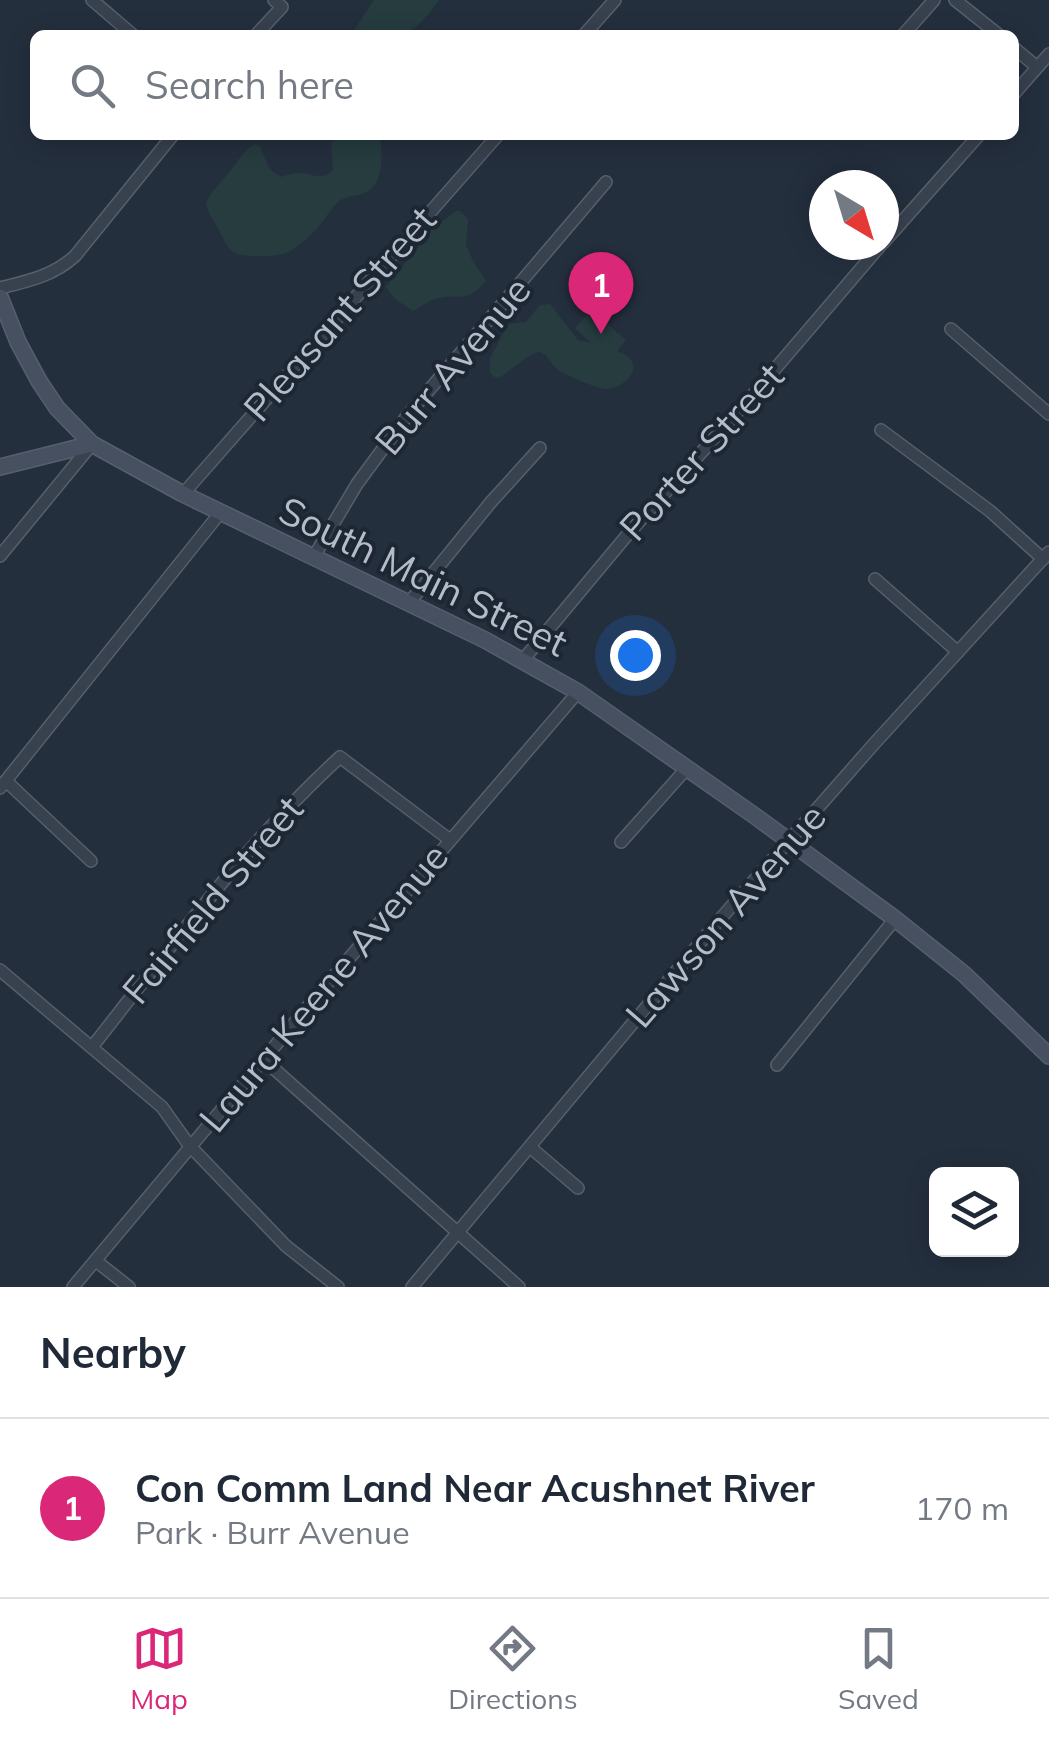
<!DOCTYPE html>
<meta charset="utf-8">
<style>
:root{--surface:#fff;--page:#f2f2f3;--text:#1f2937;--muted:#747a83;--line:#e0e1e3;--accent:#db2777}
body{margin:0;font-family:Mulish,sans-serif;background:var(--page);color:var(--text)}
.controls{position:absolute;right:30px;bottom:30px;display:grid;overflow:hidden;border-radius:15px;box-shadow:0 5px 25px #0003}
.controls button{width:90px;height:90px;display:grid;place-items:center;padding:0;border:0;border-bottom:2px solid var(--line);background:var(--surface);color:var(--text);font:50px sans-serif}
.compass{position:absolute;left:809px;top:170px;width:90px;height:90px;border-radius:50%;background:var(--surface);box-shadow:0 5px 25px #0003;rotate:142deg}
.you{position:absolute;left:635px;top:655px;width:35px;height:35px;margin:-25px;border:8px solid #fff;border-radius:50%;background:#1a73e8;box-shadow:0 0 0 15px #1a73e833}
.badge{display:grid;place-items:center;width:65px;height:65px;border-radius:50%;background:var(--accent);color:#fff;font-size:32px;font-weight:700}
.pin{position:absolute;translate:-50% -82px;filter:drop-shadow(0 2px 5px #0008)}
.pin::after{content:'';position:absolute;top:52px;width:35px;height:30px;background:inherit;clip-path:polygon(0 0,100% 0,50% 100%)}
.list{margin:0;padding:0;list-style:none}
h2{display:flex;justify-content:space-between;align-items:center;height:130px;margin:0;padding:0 40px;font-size:42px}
h2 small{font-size:32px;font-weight:400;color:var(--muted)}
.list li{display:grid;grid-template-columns:65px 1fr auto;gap:30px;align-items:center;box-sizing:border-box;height:180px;padding:0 40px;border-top:2px solid var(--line)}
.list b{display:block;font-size:38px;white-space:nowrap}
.list p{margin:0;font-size:32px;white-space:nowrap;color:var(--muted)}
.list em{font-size:32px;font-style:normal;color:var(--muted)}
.icon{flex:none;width:55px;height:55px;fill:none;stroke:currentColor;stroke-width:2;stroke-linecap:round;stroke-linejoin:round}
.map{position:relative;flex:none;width:1049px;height:1287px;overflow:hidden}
.search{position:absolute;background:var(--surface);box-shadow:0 5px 25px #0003;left:30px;right:30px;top:30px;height:110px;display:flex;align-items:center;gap:25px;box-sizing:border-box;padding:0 35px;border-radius:15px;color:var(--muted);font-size:38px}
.sheet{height:310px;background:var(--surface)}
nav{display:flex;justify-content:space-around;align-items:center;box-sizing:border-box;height:140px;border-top:2px solid var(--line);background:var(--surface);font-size:28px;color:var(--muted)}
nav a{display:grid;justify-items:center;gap:5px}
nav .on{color:var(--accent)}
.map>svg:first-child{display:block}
</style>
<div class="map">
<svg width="1049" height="1287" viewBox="0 0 1049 1287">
<rect width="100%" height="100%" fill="#242f3e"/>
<g fill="#263c3f">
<path d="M 374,0 L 439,0 C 409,43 400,35 351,35 Z"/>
<path d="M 343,135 L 380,135 C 382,149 383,168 377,181 C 368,200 349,192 338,202 C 331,208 325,219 319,226 C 313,234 304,241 296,247 C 285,256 273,256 260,256 C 233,256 230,254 219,230 C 214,221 208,214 206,203 C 211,191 218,186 226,176 C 236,165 241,152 255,144 L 260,147 L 269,167 L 273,172 L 282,177 C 286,175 294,173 298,173 C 313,173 321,182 333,170 L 331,143 Z"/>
<path d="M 456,211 L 460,211 L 468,219 L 466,245 L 473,261 L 486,281 C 464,306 459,292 435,299 C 427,301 420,308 413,311 L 395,299 L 386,287 L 433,228 Z"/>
<path d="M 550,304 L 578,340 L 591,343 L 575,328 L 591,310 L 626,340 L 617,351 C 620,352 628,356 630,359 C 642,373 620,389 606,389 C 597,389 563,374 556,368 C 550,363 547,353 539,352 C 532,352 507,373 499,378 L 494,377 L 490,373 L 490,358 L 508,324 L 526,322 L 540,305 Z"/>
</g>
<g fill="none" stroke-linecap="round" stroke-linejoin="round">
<defs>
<g id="street">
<path d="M 92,0 L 133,35"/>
<path d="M 955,0 L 999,35"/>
<path d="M 256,35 L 282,7 L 274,0"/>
<path d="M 584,35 L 615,0"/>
<path d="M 903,35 L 934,0"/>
<path d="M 1014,48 L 1037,67"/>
<path d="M 1014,94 L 1049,54"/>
<path d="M 884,242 L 979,135"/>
<path d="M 0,288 C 28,281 53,276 75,256 L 173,135"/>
<path d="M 951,329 L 1049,414"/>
<path d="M 881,430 L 990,511 L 1043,559"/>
<path d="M 183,494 L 498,135"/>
<path d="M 0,556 L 92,444"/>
<path d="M 313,558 L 357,484 L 407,416 L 606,182"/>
<path d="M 875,579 L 958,652"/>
<path d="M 408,604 L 491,502 L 540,448"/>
<path d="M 523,660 L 628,534 L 752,396 L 881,245"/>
<path d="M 6,781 L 91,861"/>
<path d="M 0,788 L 220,513"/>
<path d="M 621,842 L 687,768"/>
<path d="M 0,970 L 162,1107 L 189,1145 L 286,1246 L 338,1287"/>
<path d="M 92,1047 C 171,947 246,843 340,757 L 450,840"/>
<path d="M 263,1059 L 519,1287"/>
<path d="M 777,1065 L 895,919"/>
<path d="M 530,1147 L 578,1188"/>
<path d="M 96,1261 L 129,1287"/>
<path d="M 73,1287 L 321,991 L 578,692"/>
<path d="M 412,1287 L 715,925 L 873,745 L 1049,552"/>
</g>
<g id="secondary">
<path d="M 0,297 L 18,342 L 39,381 L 57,408 L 92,444 L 183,494 L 485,640 L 578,692 L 755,816 L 894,918 L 964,974 L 1049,1056"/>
<path d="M 0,467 L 92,444"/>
</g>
</defs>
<use href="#street" stroke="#565f6c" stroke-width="14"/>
<use href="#secondary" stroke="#565f6c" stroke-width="18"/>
<use href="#street" stroke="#38414e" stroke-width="11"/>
<use href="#secondary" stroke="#465061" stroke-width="15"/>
</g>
<g text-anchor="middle" stroke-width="8" stroke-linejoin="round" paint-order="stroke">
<g font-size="38" fill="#b4bcc9" stroke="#1d2633">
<text transform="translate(340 314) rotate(-49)" y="13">Pleasant Street</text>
<text transform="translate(453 366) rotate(-50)" y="13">Burr Avenue</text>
<text transform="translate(702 452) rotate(-48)" y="13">Porter Street</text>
<text transform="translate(423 577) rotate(26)" y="13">South Main Street</text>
<text transform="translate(213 900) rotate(-50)" y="13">Fairfield Street</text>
<text transform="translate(726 916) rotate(-49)" y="13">Lawson Avenue</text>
<text transform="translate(324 988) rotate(-50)" y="13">Laura Keene Avenue</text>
</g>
</g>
</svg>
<div class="controls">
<button><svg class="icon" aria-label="layers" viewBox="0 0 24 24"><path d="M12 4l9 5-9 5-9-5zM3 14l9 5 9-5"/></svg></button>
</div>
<svg class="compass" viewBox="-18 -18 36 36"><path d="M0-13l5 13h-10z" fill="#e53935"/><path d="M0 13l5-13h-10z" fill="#747a83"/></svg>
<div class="you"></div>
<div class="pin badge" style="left:601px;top:334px">1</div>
<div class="search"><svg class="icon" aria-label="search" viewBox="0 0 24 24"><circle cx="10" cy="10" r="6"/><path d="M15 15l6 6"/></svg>Search here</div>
</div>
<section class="sheet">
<h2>Nearby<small></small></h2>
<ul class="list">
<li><span class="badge">1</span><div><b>Con Comm Land Near Acushnet River</b><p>Park · Burr Avenue</p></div><em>170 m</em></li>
</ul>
</section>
<nav>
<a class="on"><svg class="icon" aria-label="map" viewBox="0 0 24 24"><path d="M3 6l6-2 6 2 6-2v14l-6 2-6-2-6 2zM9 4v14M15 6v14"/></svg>Map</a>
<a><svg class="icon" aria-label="directions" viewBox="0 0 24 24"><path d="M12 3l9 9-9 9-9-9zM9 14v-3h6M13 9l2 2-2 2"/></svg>Directions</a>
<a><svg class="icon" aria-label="saved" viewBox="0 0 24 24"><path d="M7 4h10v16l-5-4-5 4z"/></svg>Saved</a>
</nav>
